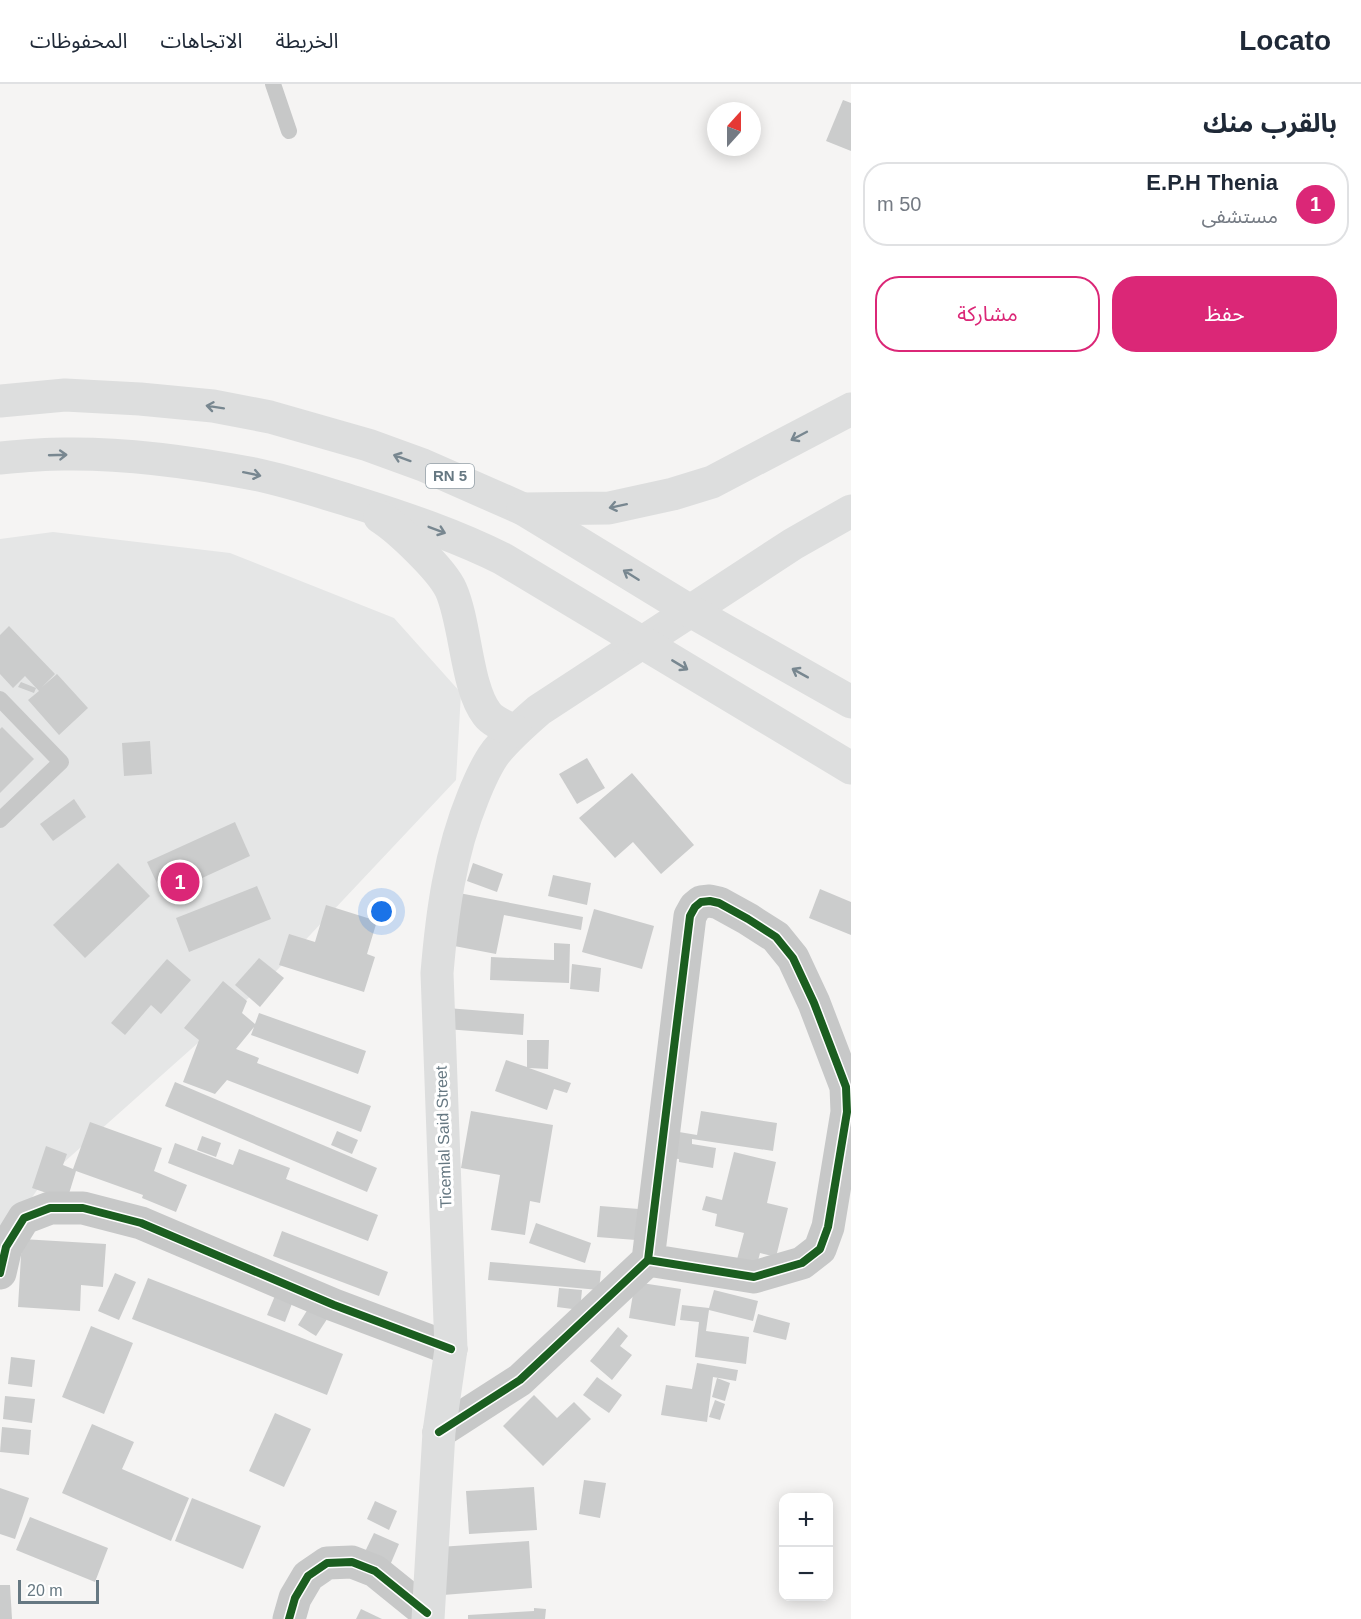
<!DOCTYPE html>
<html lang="ar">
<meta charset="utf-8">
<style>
:root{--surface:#fff;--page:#f6f6f7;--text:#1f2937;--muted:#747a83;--line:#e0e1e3;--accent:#db2777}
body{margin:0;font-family:Helvetica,"Noto Sans Arabic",sans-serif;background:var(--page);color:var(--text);direction:rtl}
.controls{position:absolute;right:18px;bottom:18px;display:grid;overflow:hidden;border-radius:12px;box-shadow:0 3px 15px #0003}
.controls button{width:54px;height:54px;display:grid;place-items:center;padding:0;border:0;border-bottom:2px solid var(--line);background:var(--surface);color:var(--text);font:30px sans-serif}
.compass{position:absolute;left:707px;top:18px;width:54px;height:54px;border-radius:50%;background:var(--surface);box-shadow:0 3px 15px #0003;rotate:21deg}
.scale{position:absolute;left:18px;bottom:15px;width:81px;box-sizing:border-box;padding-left:6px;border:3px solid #667882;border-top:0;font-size:16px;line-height:21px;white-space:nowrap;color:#667882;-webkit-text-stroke:4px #fff;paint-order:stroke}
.you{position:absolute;left:382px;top:828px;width:21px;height:21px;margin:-15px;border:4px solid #fff;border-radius:50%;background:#1a73e8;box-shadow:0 0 0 9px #1a73e833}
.badge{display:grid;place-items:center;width:39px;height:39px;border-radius:50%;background:var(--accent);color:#fff;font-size:20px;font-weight:700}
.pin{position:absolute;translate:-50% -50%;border:3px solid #fff;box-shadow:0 2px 6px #0006}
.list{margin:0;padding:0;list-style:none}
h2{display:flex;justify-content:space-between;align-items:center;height:78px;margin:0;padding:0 24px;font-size:26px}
h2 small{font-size:20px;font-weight:400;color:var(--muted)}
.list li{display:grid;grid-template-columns:39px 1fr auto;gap:18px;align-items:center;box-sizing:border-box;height:84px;margin:0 12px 12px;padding:0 12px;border:2px solid var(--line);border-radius:24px}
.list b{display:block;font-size:22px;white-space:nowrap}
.list p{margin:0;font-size:20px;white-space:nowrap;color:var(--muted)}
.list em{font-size:20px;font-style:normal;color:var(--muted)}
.actions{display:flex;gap:12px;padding:18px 24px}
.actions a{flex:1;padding:14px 0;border:2px solid var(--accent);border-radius:24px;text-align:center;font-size:21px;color:var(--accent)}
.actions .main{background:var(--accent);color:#fff}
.map{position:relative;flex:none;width:851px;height:1535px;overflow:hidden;direction:ltr}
header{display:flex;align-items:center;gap:36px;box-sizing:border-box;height:84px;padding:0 30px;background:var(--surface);border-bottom:2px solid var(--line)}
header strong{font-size:28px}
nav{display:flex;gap:33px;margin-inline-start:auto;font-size:21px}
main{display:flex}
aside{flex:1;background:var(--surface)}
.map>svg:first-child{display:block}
</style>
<header>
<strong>Locato</strong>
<nav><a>الخريطة</a><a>الاتجاهات</a><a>المحفوظات</a></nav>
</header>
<main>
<aside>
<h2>بالقرب منك<small></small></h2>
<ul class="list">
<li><span class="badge">1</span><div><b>E.P.H Thenia</b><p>مستشفى</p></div><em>50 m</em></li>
</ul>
<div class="actions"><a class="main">حفظ</a><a>مشاركة</a></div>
</aside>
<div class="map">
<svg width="851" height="1535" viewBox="0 0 851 1535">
<rect width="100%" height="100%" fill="#f5f4f3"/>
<path fill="#e5e6e6" d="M 53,448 L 230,469 L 394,534 L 461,609 L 456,696 L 263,901 L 44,1096 L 0,1160 L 0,455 Z"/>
<g fill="#cbcccc">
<path d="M 843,16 L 851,19 L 851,67 L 826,57 Z"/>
<path d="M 9,542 L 55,590 L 42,603 L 57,590 L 88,624 L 59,651 L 28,616 L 39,607 L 25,592 L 13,604 L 0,590 L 0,551 Z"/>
<path d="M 21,598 L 36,604 L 34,609 L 18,603 Z"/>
<path d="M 2,643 L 34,675 L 0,709 L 0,645 Z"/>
<path d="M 150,657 L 152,690 L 124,692 L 122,659 Z"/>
<path d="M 587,674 L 605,704 L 577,720 L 559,690 Z"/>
<path d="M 632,689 L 694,761 L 661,790 L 633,758 L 615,774 L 579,734 Z"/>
<path d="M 74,715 L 86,733 L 53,757 L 40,740 Z"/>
<path d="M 235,738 L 250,772 L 163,812 L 147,778 Z"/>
<path d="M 118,779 L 150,812 L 85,874 L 53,841 Z"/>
<path d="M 473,779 L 503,790 L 497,808 L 467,797 Z"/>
<path d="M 553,791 L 591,799 L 587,821 L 548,812 Z"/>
<path d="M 257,802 L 271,835 L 189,868 L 176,834 Z"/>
<path d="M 820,805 L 851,818 L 851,851 L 809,834 Z"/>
<path d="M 459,809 L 583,833 L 581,846 L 504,831 L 496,870 L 449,861 Z"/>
<path d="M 326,821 L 377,837 L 367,870 L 375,873 L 364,908 L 279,881 L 289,850 L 315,858 Z"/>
<path d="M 594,825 L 654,842 L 642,885 L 582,868 Z"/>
<path d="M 554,859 L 570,860 L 569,899 L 490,896 L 491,873 L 554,876 Z"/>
<path d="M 259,874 L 284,894 L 260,923 L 235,901 Z"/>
<path d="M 167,875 L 191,896 L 161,930 L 151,921 L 125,951 L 111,939 Z"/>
<path d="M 572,880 L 601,884 L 599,908 L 570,905 Z"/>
<path d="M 223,897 L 247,917 L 242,929 L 255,940 L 259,929 L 366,967 L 358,990 L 251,951 L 254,943 L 236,965 L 259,974 L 257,979 L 371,1022 L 361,1048 L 227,996 L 215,1010 L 183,998 L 199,956 L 184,944 Z"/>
<path d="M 447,924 L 524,930 L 523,951 L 446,945 Z"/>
<path d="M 527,956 L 549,956 L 548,985 L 529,984 L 571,999 L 567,1009 L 554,1005 L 547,1026 L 495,1007 L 506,976 L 527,983 Z"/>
<path d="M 175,998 L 377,1084 L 367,1108 L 165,1022 Z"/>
<path d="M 471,1027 L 553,1041 L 540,1119 L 530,1117 L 525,1151 L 491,1146 L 500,1091 L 461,1084 Z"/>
<path d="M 701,1027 L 777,1039 L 773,1067 L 692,1055 L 692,1060 L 716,1064 L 713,1084 L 679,1078 L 679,1075 L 669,1074 L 673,1047 L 697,1051 Z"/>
<path d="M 90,1038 L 162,1064 L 154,1087 L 187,1101 L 176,1128 L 142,1114 L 143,1111 L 76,1087 L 67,1116 L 32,1104 L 46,1062 L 67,1070 L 63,1081 L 73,1085 Z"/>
<path d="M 337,1047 L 358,1056 L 352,1070 L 331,1061 Z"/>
<path d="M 202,1052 L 221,1059 L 216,1073 L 197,1066 Z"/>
<path d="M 175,1059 L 233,1081 L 239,1065 L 290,1084 L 286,1095 L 378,1131 L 368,1157 L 168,1079 Z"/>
<path d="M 734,1068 L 776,1078 L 767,1119 L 788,1124 L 776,1173 L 760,1169 L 755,1188 L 735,1183 L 744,1149 L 715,1142 L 717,1130 L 702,1126 L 706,1112 L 722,1116 Z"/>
<path d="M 600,1122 L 639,1125 L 636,1156 L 597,1153 Z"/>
<path d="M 536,1139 L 591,1159 L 585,1179 L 529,1159 Z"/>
<path d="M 282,1147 L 388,1188 L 379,1212 L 273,1172 Z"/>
<path d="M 22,1155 L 106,1160 L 103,1203 L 81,1201 L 80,1227 L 18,1223 Z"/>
<path d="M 490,1178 L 601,1187 L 599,1206 L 488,1196 Z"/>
<path d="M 115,1189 L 136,1198 L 119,1236 L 98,1227 Z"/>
<path d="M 148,1194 L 343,1270 L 327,1311 L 132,1235 Z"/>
<path d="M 635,1198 L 681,1205 L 675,1242 L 629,1234 Z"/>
<path d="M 279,1202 L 296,1209 L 285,1238 L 267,1231 Z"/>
<path d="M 559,1204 L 582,1206 L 580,1226 L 557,1223 Z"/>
<path d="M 714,1206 L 758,1217 L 753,1237 L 709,1226 L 706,1247 L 749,1253 L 746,1280 L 695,1273 L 699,1238 L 680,1236 L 682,1221 L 709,1224 Z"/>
<path d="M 313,1217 L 331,1229 L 316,1252 L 298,1241 Z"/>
<path d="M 758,1230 L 790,1239 L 786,1256 L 753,1248 Z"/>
<path d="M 91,1242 L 133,1259 L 104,1330 L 62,1313 Z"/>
<path d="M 618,1243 L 628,1252 L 620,1262 L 632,1271 L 612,1296 L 590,1277 Z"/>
<path d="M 11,1273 L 35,1276 L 32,1303 L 8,1300 Z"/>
<path d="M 697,1279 L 738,1286 L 736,1297 L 713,1293 L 707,1338 L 661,1331 L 666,1301 L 692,1305 Z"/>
<path d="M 597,1293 L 622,1311 L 609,1329 L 583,1311 Z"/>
<path d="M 717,1294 L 730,1299 L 725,1317 L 712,1313 Z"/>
<path d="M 534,1311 L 557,1334 L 574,1318 L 591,1335 L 543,1382 L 503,1342 Z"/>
<path d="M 5,1312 L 35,1315 L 32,1339 L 3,1335 Z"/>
<path d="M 715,1316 L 725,1320 L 720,1336 L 709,1333 Z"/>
<path d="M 275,1329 L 311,1345 L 284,1403 L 249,1387 Z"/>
<path d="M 92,1340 L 134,1358 L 122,1385 L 189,1414 L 171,1457 L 62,1409 Z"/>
<path d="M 2,1343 L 31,1346 L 29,1371 L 0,1368 Z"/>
<path d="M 584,1396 L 606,1399 L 600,1434 L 579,1430 Z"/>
<path d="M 534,1403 L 537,1446 L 469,1450 L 466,1407 Z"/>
<path d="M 0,1404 L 29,1414 L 15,1455 L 0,1450 Z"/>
<path d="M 192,1414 L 261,1442 L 243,1485 L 175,1457 Z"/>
<path d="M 375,1417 L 397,1427 L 389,1446 L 367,1435 Z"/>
<path d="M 30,1433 L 108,1464 L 95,1498 L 16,1466 Z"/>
<path d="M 374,1449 L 399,1460 L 388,1486 L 362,1474 Z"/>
<path d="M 529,1457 L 532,1504 L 443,1511 L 439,1463 Z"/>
<path d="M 0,1501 L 10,1501 L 12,1535 L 0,1535 Z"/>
<path d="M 534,1524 L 546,1525 L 545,1535 L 468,1535 L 468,1531 L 534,1527 Z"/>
<path d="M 361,1525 L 382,1535 L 356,1535 Z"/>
</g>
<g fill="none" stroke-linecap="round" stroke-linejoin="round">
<g stroke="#c7c8c8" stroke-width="16">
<path d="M 273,0 L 289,47"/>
<path d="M 0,615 L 61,678 L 0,736"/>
</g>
<g stroke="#c7c8c8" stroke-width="33">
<path d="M 0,1189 L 6,1163 L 24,1134 L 50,1124 L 83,1124 L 141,1139 L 334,1221 L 451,1265"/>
<path d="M 439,1348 L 520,1296 L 648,1176 L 690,832 L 695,823 L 701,818 L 710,817 L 719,819 L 748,835 L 776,853 L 793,874 L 814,919 L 846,1003 L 847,1028 L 828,1143 L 820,1165 L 802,1179 L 754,1193 L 648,1176"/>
<path d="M 289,1535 L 295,1514 L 308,1492 L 327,1479 L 352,1478 L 375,1487 L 427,1529"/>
</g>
<path stroke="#dddede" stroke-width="33" d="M 428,1535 L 439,1348 L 451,1265 L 437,889 C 442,829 450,769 473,713 C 479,698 486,681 496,668 C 509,652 524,639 539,626 L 793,460 L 851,427"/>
<g stroke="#dddede" stroke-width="33">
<path d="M 0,317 L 65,311 L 140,315 L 213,322 L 270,333 L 368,361 L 423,381 L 523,425 L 687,525 L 851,618"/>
<path d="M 0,374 C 21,372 42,370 64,370 C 127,369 192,378 254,390 C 288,397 321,408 354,418 C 405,434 455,451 503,475 L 851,684"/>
<path d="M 523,425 L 609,424 L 673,410 L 712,398 L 851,325"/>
<path d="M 380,433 C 399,445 442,486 451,506 C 466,540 466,603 487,630 C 493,638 506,643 515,647"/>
</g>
<defs>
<g id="cycleway">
<path d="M 0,1189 L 6,1163 L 24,1134 L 50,1124 L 83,1124 L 141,1139 L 334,1221 L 451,1265"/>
<path d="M 439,1348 L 520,1296 L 648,1176 L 690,832 L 695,823 L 701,818 L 710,817 L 719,819 L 748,835 L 776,853 L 793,874 L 814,919 L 846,1003 L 847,1028 L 828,1143 L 820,1165 L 802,1179 L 754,1193 L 648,1176"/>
<path d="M 289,1535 L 295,1514 L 308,1492 L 327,1479 L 352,1478 L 375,1487 L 427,1529"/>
</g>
</defs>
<use href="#cycleway" stroke="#fff" stroke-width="11"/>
<use href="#cycleway" stroke="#1b5e20" stroke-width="8"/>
</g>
<defs><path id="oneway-shaft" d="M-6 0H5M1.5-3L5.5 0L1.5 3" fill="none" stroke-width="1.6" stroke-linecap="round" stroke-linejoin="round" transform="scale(1.5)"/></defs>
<g stroke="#788790">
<use href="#oneway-shaft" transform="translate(215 323) rotate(-171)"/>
<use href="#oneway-shaft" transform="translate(799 352) rotate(152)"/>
<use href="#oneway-shaft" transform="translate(58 371) rotate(-2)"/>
<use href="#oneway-shaft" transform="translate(402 374) rotate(-160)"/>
<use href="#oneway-shaft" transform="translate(252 390) rotate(12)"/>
<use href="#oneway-shaft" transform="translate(618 422) rotate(168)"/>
<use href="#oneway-shaft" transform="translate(437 446) rotate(21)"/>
<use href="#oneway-shaft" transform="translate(631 491) rotate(-148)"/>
<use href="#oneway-shaft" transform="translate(680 581) rotate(31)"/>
<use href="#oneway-shaft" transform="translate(800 589) rotate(-151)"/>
</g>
<g text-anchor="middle" stroke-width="6" stroke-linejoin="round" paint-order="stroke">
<rect fill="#fff" stroke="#94a0a8" stroke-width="1.5" x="426" y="380" width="48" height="24" rx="4.5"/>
<g font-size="15" font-weight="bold" fill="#667882">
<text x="450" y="397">RN 5</text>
</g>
<g font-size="16" fill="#667882" stroke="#fff">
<text transform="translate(443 1053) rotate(-92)" y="6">Ticemlal Said Street</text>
</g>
</g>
</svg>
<div class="controls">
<button>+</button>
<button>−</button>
</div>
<svg class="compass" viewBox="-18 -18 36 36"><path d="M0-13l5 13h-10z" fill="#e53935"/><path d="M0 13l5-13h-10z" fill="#747a83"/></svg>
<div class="scale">20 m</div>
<div class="you"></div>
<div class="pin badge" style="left:180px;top:798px">1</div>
</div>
</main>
